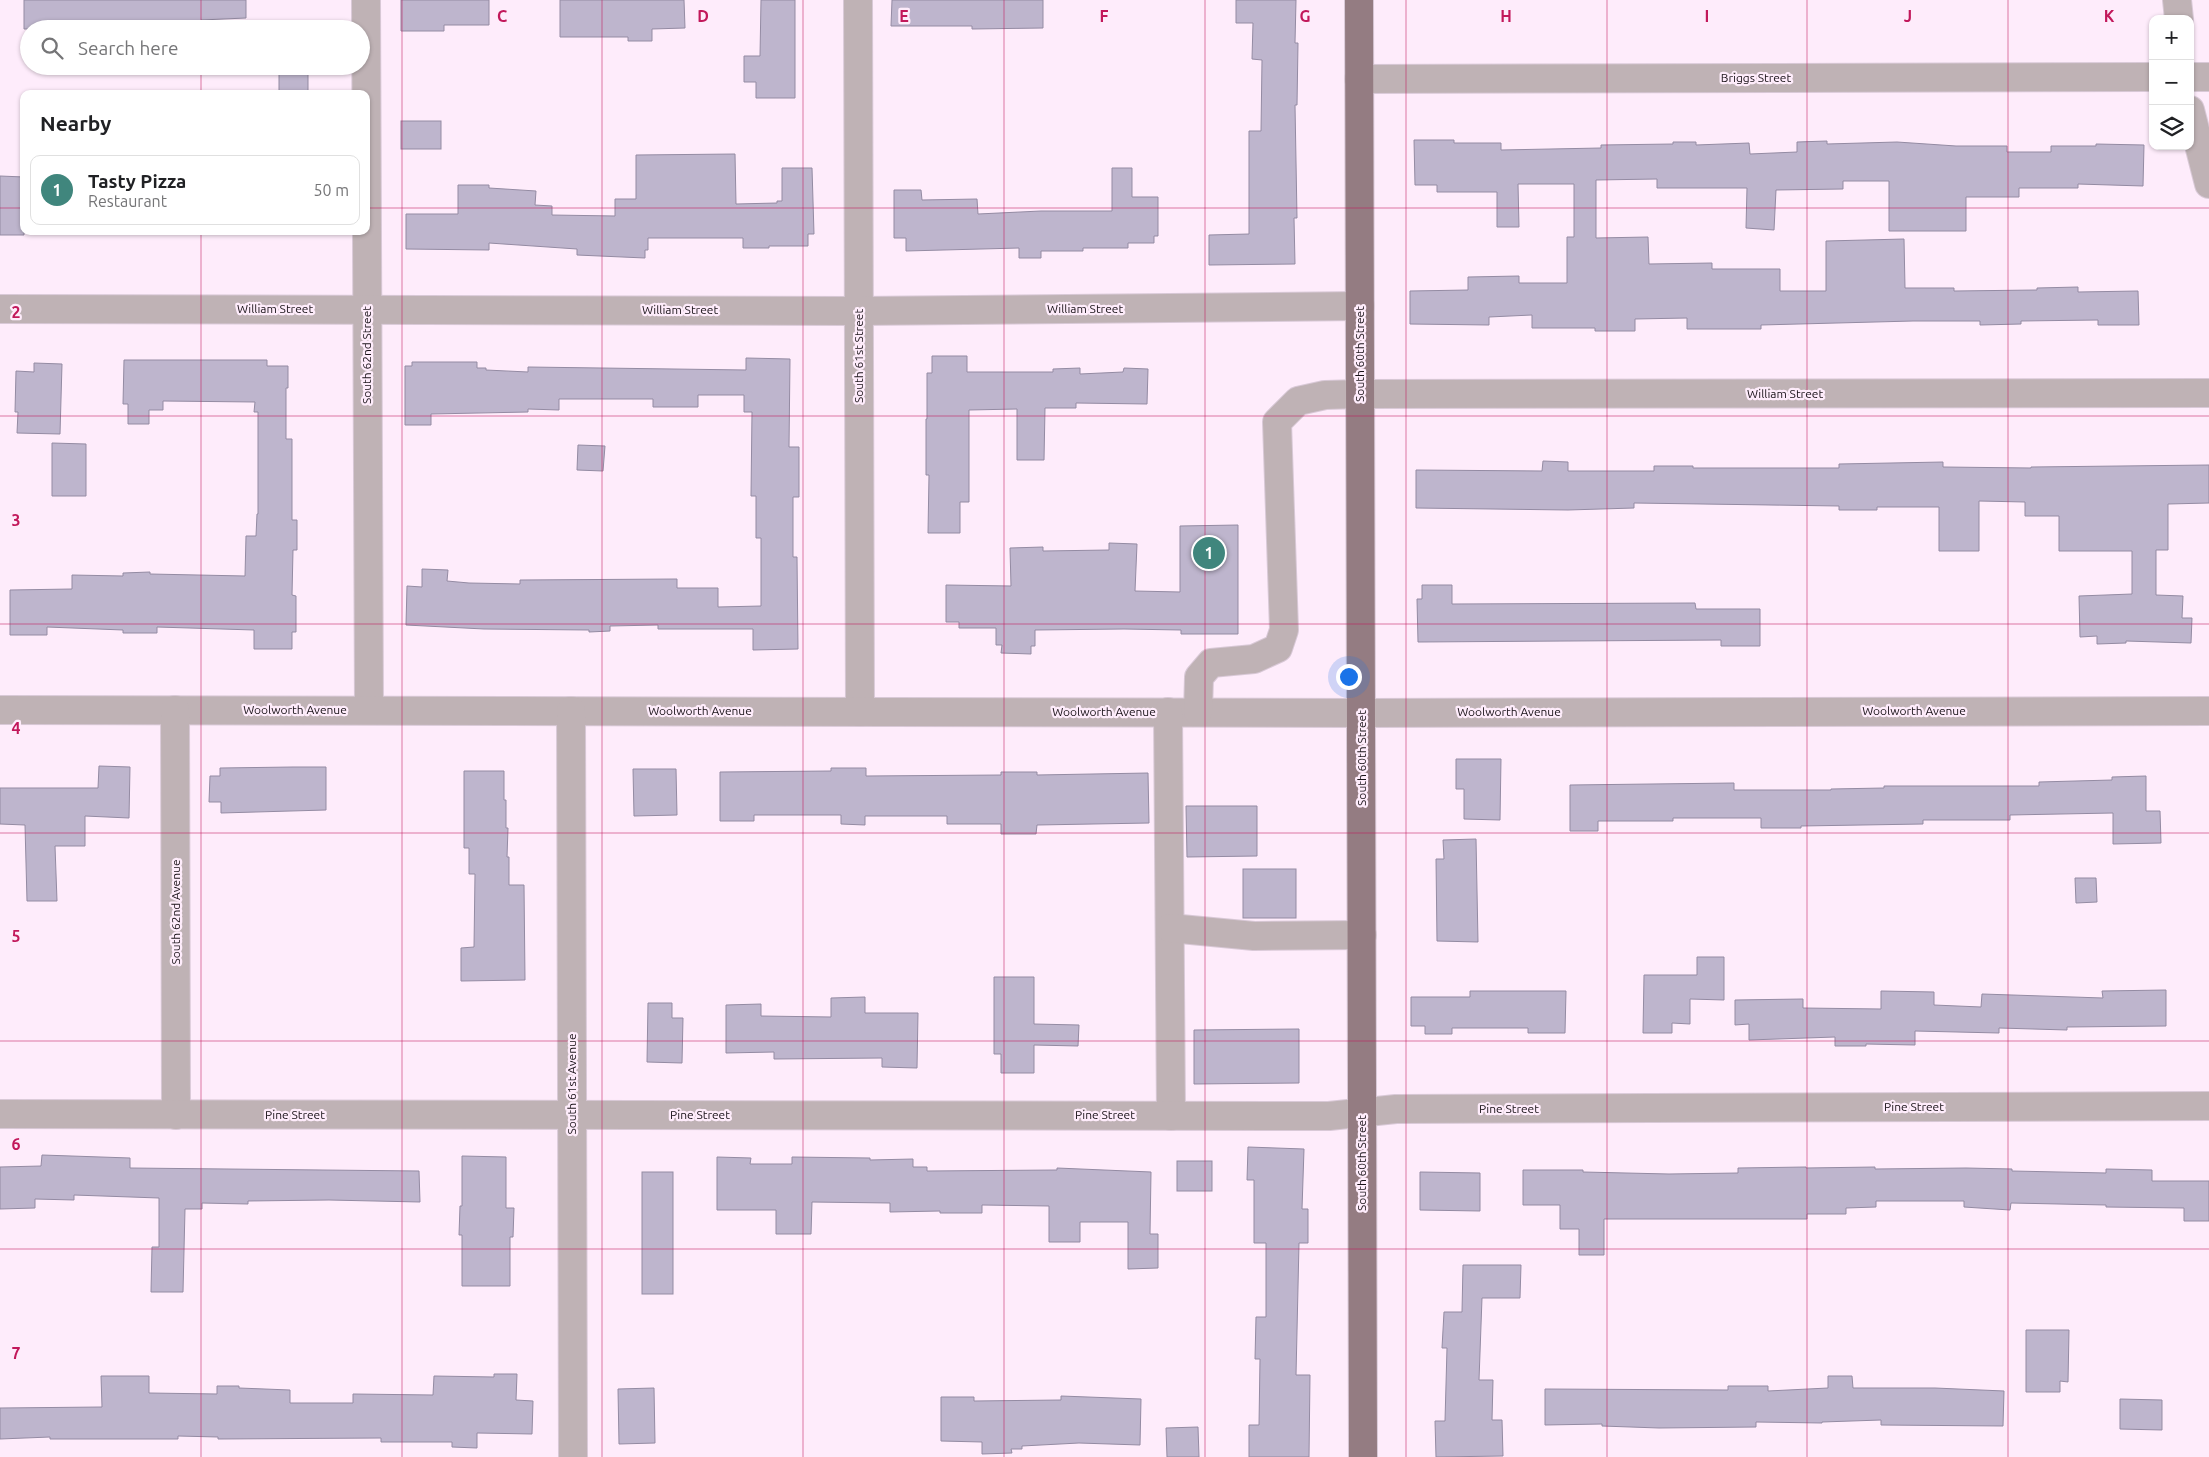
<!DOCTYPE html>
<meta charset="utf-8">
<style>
:root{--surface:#fff;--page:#f2f2f2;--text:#202124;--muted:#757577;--line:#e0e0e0;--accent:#40867d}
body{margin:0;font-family:Ubuntu,sans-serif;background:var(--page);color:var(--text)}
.controls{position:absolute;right:15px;top:15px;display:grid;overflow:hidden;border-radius:10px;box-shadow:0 1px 4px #0004}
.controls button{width:45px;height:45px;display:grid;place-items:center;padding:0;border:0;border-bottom:1px solid var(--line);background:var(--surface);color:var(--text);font:25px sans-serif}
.you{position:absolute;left:1348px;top:676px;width:18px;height:18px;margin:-12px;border:4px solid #fff;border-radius:50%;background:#1a73e8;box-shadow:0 0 0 8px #1a73e833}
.badge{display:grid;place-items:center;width:32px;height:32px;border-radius:50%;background:var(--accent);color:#fff;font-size:16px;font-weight:700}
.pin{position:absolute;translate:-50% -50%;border:2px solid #fff;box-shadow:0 1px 5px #0006}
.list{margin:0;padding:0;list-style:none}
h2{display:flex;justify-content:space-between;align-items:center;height:65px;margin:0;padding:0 20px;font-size:21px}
h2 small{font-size:16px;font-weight:400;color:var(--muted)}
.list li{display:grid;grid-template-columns:32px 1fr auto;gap:15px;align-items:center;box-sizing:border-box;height:70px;margin:0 10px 10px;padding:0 10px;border:1px solid var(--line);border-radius:10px}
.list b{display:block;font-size:19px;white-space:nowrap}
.list p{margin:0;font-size:16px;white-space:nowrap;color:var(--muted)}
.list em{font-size:16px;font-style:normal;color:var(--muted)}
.icon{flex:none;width:28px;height:28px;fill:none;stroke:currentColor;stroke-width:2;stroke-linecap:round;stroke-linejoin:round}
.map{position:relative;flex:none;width:2209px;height:1457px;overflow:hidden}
.search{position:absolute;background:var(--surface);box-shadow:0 1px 4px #0004;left:20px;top:20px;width:350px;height:55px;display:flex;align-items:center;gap:12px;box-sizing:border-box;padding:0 18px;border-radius:28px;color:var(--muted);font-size:19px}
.panel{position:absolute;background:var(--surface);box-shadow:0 1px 4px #0004;left:20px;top:90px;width:350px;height:145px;border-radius:10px}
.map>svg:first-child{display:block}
</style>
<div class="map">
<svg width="2209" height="1457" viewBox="0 0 2209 1457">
<rect width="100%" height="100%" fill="#feecfb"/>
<g fill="#beb5cd" stroke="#948ba3">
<path d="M 24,0 L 246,0 L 246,18 L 201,20 L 201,29 L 180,29 L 180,21 L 46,21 L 46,29 L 24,29 Z"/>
<path d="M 401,0 L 489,0 L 489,25 L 444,25 L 444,31 L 401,31 Z"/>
<path d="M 560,0 L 684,0 L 685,28 L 652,29 L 652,41 L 628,41 L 628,37 L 560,37 Z"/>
<path d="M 761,0 L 795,0 L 795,98 L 756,98 L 756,82 L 744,82 L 744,56 L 760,56 Z"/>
<path d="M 892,0 L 1043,0 L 1043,28 L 972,29 L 972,26 L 891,26 Z"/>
<path d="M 1236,0 L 1296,0 L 1295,43 L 1298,43 L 1297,105 L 1295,105 L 1297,218 L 1294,218 L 1295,264 L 1209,265 L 1209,235 L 1249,234 L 1249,131 L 1261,131 L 1262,60 L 1252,59 L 1253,23 L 1236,23 Z"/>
<rect x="279" y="66" width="29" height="28"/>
<rect x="401" y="121" width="40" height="28"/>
<path d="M 1414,140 L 1454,140 L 1454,143 L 1501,143 L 1501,150 L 1601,148 L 1601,145 L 1673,144 L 1673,142 L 1696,142 L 1696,145 L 1749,143 L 1750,154 L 1797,152 L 1797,142 L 1827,141 L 1827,144 L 1897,142 L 1956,146 L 2007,146 L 2007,152 L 2051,152 L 2051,146 L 2096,146 L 2096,144 L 2144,145 L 2143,186 L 2078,184 L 2078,188 L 2019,188 L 2019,197 L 1966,197 L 1966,231 L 1889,231 L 1889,181 L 1843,181 L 1843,189 L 1776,190 L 1774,230 L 1746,228 L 1747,188 L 1657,188 L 1657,179 L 1596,180 L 1596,238 L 1648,237 L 1649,264 L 1712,263 L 1712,269 L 1780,269 L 1780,291 L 1826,291 L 1826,241 L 1904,239 L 1905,288 L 1954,288 L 1954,291 L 2037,290 L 2037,288 L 2078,287 L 2078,292 L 2138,291 L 2139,325 L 2098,325 L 2098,320 L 2021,321 L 2021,324 L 1980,325 L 1980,321 L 1913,321 L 1761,325 L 1761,329 L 1687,329 L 1687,318 L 1635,319 L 1635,331 L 1595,331 L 1595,328 L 1532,328 L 1532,315 L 1489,317 L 1489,325 L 1410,324 L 1410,291 L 1468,290 L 1468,277 L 1519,276 L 1519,283 L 1567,283 L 1567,237 L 1574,237 L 1574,184 L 1518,184 L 1519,227 L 1497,227 L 1497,192 L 1437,192 L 1437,185 L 1415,185 Z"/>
<path d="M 735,154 L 736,204 L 777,203 L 777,201 L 782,201 L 782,168 L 812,168 L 814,234 L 808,234 L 808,246 L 769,246 L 769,248 L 743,248 L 743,238 L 648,238 L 648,250 L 645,250 L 645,258 L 577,255 L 577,249 L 489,243 L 489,250 L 406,249 L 406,214 L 458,214 L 458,185 L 489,185 L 489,188 L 536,191 L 535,205 L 552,206 L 552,215 L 615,216 L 615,199 L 636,199 L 636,155 Z"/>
<path d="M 1112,168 L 1132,168 L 1132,197 L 1158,197 L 1158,236 L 1154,236 L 1154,243 L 1128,243 L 1128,248 L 1083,248 L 1083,251 L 1041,251 L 1041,258 L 1019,258 L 1019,248 L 906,251 L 906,238 L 894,238 L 894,190 L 921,190 L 922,200 L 977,199 L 978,214 L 1041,211 L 1112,211 Z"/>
<path d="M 0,176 L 24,177 L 24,235 L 0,235 Z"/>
<path d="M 932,356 L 967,356 L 967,372 L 1053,372 L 1053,369 L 1080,368 L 1080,374 L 1123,372 L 1124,368 L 1148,369 L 1147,404 L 1076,403 L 1076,408 L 1045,408 L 1044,460 L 1017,460 L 1017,409 L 969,410 L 969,502 L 960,502 L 960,533 L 928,533 L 929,475 L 926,475 L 926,419 L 927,419 L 927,373 L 932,373 Z"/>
<path d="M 746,358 L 790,359 L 789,447 L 799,447 L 799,497 L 793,497 L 793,557 L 797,557 L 798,649 L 753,650 L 753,629 L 658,629 L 658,625 L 610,626 L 610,631 L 589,632 L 589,630 L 484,629 L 406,625 L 407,586 L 422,587 L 422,569 L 448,570 L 447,581 L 469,583 L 520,584 L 520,580 L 677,579 L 677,588 L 718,588 L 718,607 L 761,606 L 761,538 L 756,538 L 756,496 L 751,496 L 752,412 L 744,412 L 744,395 L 698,395 L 698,407 L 653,407 L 653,399 L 559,399 L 559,410 L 528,409 L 528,412 L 431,414 L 431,425 L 405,425 L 405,366 L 412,366 L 412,362 L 477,362 L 477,368 L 486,368 L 486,370 L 528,372 L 528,367 L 746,370 Z"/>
<path d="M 124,360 L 267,360 L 267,366 L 288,366 L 288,388 L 286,388 L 286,439 L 292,439 L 292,520 L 297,520 L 297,550 L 293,550 L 292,595 L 296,596 L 296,632 L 292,632 L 292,649 L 254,649 L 254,630 L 157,627 L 157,633 L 123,633 L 123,630 L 47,627 L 47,635 L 10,635 L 10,590 L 72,589 L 72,575 L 123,576 L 123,573 L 150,572 L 150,574 L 245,576 L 246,536 L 256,536 L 257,514 L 258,514 L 258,412 L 254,412 L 255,402 L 163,401 L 163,410 L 149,410 L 149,424 L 128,424 L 128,404 L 123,404 Z"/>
<path d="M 34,363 L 62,364 L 60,434 L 17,433 L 18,412 L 15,412 L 16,371 L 34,372 Z"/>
<path d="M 52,443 L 86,444 L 86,496 L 52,496 Z"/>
<path d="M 578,445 L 605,446 L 603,471 L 577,470 Z"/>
<path d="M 1543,461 L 1568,462 L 1568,471 L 1654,471 L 1654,466 L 1693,466 L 1693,468 L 1839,468 L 1839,464 L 1943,462 L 1943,467 L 2031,468 L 2031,467 L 2209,465 L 2209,503 L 2168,504 L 2168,550 L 2156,550 L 2156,595 L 2183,596 L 2182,618 L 2192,618 L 2191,643 L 2126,641 L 2126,643 L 2097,644 L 2097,636 L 2080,637 L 2079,596 L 2132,594 L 2132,551 L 2059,551 L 2059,516 L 2025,516 L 2025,502 L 1979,501 L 1979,551 L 1939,551 L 1939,507 L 1877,507 L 1877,510 L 1839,510 L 1839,506 L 1634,503 L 1634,508 L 1568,510 L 1416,508 L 1416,470 L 1542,471 Z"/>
<path d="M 1238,525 L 1238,634 L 1181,634 L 1181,630 L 1124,629 L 1035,630 L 1035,646 L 1031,646 L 1031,654 L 1001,653 L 1002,645 L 996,645 L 996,628 L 959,628 L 959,622 L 946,622 L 946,585 L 1011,586 L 1010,548 L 1043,547 L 1043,551 L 1109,550 L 1109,543 L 1137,544 L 1135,591 L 1180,592 L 1180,526 Z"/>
<path d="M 1422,585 L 1452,585 L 1452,604 L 1695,603 L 1696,609 L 1760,609 L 1760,646 L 1721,646 L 1721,640 L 1418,642 L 1417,599 L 1422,599 Z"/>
<path d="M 1456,759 L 1501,759 L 1500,820 L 1464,819 L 1464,789 L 1456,789 Z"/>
<path d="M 99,766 L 130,767 L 129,818 L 85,816 L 85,846 L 55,846 L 57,901 L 27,901 L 25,825 L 0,824 L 0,788 L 98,788 Z"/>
<path d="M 293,767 L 326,767 L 326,810 L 221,813 L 221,802 L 209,802 L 210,776 L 220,776 L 220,768 Z"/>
<path d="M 831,768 L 866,768 L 866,776 L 1001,775 L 1001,772 L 1037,772 L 1037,775 L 1148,773 L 1149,823 L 1037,825 L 1036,834 L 1001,834 L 1001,824 L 947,824 L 947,816 L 865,816 L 865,825 L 841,824 L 841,815 L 754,815 L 754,821 L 720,821 L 720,772 L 831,771 Z"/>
<path d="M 633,769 L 676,769 L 677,815 L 634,816 Z"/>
<path d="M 464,771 L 504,771 L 504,800 L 506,800 L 506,828 L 508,828 L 507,857 L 509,857 L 509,885 L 524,885 L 525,980 L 461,981 L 461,948 L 474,947 L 475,874 L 469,874 L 469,848 L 464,848 Z"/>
<path d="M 2146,776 L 2146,811 L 2160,811 L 2161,843 L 2113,844 L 2113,813 L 2010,815 L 2010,820 L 1923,820 L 1923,824 L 1801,826 L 1801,828 L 1761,828 L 1761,818 L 1673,818 L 1673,821 L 1598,821 L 1598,831 L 1570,831 L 1570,785 L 1734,783 L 1734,790 L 1831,790 L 1831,789 L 1884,788 L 1884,786 L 2039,786 L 2039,782 L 2112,780 L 2112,777 Z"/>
<path d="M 1186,806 L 1257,806 L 1257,856 L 1187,857 Z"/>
<path d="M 1476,839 L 1478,942 L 1437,941 L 1436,859 L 1444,859 L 1443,840 Z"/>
<rect x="1243" y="869" width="53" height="49"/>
<path d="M 2075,878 L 2096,878 L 2097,902 L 2076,903 Z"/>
<path d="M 1697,957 L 1724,957 L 1724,1000 L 1690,999 L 1690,1024 L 1672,1023 L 1672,1033 L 1643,1033 L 1644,975 L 1697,975 Z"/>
<path d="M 994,977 L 1034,977 L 1034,1024 L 1079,1025 L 1078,1046 L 1034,1045 L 1034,1073 L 1001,1073 L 1001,1054 L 994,1054 Z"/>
<path d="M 2166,990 L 2166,1026 L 2067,1027 L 2067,1030 L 1999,1028 L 1999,1033 L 1915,1031 L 1915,1045 L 1866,1044 L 1866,1046 L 1835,1046 L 1835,1037 L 1749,1040 L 1749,1024 L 1735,1025 L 1735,1000 L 1803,999 L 1803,1008 L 1881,1009 L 1881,991 L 1934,992 L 1934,1005 L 1981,1007 L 1982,994 L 2103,998 L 2102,991 Z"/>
<path d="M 1470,991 L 1566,991 L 1565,1033 L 1528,1033 L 1528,1028 L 1452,1028 L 1452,1034 L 1425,1034 L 1425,1026 L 1411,1026 L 1411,997 L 1470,997 Z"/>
<path d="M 865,997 L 865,1013 L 918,1013 L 917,1068 L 882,1067 L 882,1058 L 774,1059 L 774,1052 L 726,1053 L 726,1005 L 761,1004 L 761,1016 L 831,1017 L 831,998 Z"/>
<path d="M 648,1003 L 672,1003 L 672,1018 L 683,1018 L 682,1063 L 647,1062 Z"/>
<path d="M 1299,1029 L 1299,1083 L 1194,1084 L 1194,1030 Z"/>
<path d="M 1248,1147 L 1304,1149 L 1302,1209 L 1308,1209 L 1308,1243 L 1299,1243 L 1296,1375 L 1310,1375 L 1309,1457 L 1249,1457 L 1249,1425 L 1259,1425 L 1260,1359 L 1255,1359 L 1256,1317 L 1266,1317 L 1266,1243 L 1254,1243 L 1254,1180 L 1247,1180 Z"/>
<path d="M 42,1155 L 130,1158 L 130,1168 L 419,1171 L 420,1202 L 329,1200 L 248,1201 L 248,1204 L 202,1203 L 202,1209 L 185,1209 L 183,1292 L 151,1292 L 152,1247 L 159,1247 L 159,1198 L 74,1195 L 74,1200 L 35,1199 L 35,1208 L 0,1209 L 0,1167 L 41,1166 Z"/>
<path d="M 462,1156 L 506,1157 L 506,1208 L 514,1208 L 513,1237 L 510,1237 L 510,1286 L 462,1286 L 462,1235 L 459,1235 L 460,1206 L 462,1206 Z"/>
<path d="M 717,1157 L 751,1158 L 750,1164 L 792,1164 L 792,1157 L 870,1158 L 870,1160 L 913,1159 L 913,1167 L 927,1167 L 927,1171 L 1057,1170 L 1057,1168 L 1151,1172 L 1150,1234 L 1158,1234 L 1158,1268 L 1128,1269 L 1128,1222 L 1080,1222 L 1080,1242 L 1049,1242 L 1049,1206 L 982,1205 L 982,1213 L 940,1213 L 940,1211 L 890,1212 L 890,1203 L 812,1202 L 811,1234 L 776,1234 L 776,1210 L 717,1210 Z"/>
<rect x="1177" y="1161" width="35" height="30"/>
<path d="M 1806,1167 L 1806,1168 L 1875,1167 L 1875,1169 L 1966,1168 L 2012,1169 L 2012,1171 L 2106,1173 L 2106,1169 L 2152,1170 L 2152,1181 L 2209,1181 L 2209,1221 L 2184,1221 L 2184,1208 L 2106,1207 L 2106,1205 L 2011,1203 L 2010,1210 L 1964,1207 L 1964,1201 L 1876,1201 L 1876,1207 L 1846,1208 L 1846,1214 L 1807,1214 L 1807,1219 L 1604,1219 L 1604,1255 L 1579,1255 L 1579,1229 L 1560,1229 L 1560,1205 L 1523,1205 L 1523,1170 L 1583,1170 L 1583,1172 L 1669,1174 L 1738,1173 L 1738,1168 Z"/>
<rect x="642" y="1172" width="31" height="122"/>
<path d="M 1420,1172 L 1480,1173 L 1480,1211 L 1420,1210 Z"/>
<path d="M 1463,1265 L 1521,1265 L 1520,1298 L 1482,1298 L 1479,1380 L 1493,1380 L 1492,1420 L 1502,1420 L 1503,1456 L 1436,1457 L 1435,1421 L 1445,1421 L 1447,1348 L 1442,1348 L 1444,1312 L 1462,1312 Z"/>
<path d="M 2026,1330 L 2069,1330 L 2068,1382 L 2060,1381 L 2060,1392 L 2026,1392 Z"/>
<path d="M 494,1374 L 517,1374 L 516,1400 L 533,1401 L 532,1434 L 477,1433 L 477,1448 L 452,1447 L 452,1442 L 381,1442 L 381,1438 L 218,1439 L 218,1437 L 178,1436 L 178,1439 L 50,1439 L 50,1437 L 0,1439 L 0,1408 L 102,1407 L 101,1376 L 149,1376 L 149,1393 L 217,1394 L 217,1386 L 239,1386 L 239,1388 L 290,1390 L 290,1403 L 353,1403 L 353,1394 L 433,1395 L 434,1376 L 494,1377 Z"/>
<path d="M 1828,1376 L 1852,1376 L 1853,1388 L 1935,1388 L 2004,1391 L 2003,1426 L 1881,1425 L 1881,1420 L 1822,1422 L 1822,1423 L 1756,1422 L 1756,1427 L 1659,1428 L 1602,1426 L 1602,1424 L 1545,1425 L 1545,1389 L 1728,1390 L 1728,1386 L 1768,1386 L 1768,1391 L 1828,1388 Z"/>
<path d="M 654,1388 L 655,1443 L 619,1444 L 618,1389 Z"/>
<path d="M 1061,1396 L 1141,1399 L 1140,1445 L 1079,1443 L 1022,1446 L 1022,1449 L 1011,1449 L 1012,1453 L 982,1454 L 982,1442 L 941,1441 L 941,1397 L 974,1397 L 974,1401 L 1061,1400 Z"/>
<path d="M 2120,1399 L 2162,1400 L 2162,1430 L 2120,1429 Z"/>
<path d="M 1198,1427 L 1199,1457 L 1167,1457 L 1166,1428 Z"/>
</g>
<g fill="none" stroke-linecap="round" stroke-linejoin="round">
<defs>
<g id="minor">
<path d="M 366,0 L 369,710"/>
<path d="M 858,0 L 860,712"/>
<path d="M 2177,0 L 2179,19"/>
<path d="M 2190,77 L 2209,77"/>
<path d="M 1359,79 L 2153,77"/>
<path d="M 2190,110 L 2209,184"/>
<path d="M 0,309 L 859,311 L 1360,306"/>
<path d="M 0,710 L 1362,713 L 2209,711"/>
<path d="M 175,710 L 176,1115"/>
<path d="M 571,711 L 573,1457"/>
<path d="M 1168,712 L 1171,1116"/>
<path d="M 1198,712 L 1199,677 L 1211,663 L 1254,659 L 1278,648 L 1284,630 L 1277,422 L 1298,401 L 1325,395 L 1360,394 L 2209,393"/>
<path d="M 1170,928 L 1254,936 L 1362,935"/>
<path d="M 0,1114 L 1329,1116 L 1396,1109 L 2209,1106"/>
</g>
<path id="major" d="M 1359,0 L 1363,1457"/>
</defs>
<use href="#minor" stroke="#d9c9d7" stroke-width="30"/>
<use href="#major" stroke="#d9c9d7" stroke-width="30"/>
<use href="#minor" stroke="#bfb2b5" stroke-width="28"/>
<use href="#major" stroke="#947c82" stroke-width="28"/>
</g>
<path fill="none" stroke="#c2185b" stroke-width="1" stroke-opacity="0.55" d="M 201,0 L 201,29M 402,0 L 402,1457M 602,0 L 602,1457M 803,0 L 803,1457M 1004,0 L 1004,1457M 1205,0 L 1205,1457M 1406,0 L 1406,1457M 1607,0 L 1607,1457M 1807,0 L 1807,1457M 2008,0 L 2008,1457M 201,66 L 201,94M 0,208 L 24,208M 366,208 L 2209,208M 201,231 L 201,1457M 0,416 L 2209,416M 0,624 L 2209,624M 0,833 L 2209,833M 0,1041 L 2209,1041M 0,1249 L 2209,1249"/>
<g text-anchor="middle" stroke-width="4.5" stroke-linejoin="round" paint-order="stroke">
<g font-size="12" fill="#181117" stroke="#feecfb">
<text x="1756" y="82">Briggs Street</text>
<text x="275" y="313">William Street</text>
<text x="1085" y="313">William Street</text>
<text x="680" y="314">William Street</text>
<text transform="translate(1360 354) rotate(-90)" y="4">South 60th Street</text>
<text transform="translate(367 355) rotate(-90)" y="4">South 62nd Street</text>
<text transform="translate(859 356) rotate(-90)" y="4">South 61st Street</text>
<text x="1785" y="398">William Street</text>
<text x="295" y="714">Woolworth Avenue</text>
<text x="700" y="715">Woolworth Avenue</text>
<text x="1914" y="715">Woolworth Avenue</text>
<text x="1104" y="716">Woolworth Avenue</text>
<text x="1509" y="716">Woolworth Avenue</text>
<text transform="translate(1362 758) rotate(-90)" y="4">South 60th Street</text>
<text transform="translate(176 912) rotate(-90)" y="4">South 62nd Avenue</text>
<text transform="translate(572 1084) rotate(-90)" y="4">South 61st Avenue</text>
<text x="1914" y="1111">Pine Street</text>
<text x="1509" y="1113">Pine Street</text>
<text x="295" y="1119">Pine Street</text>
<text x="700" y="1119">Pine Street</text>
<text x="1105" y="1119">Pine Street</text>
<text transform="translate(1362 1163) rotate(-90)" y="4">South 60th Street</text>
</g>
</g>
<g font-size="16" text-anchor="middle" font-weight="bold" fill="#c2185b" stroke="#feecfb" stroke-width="4.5" stroke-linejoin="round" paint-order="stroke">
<text x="502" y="22">C</text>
<text x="703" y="22">D</text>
<text x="904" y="22">E</text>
<text x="1104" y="22">F</text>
<text x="1305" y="22">G</text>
<text x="1506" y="22">H</text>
<text x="1707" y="22">I</text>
<text x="1908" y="22">J</text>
<text x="2109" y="22">K</text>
<text x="16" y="318">2</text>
<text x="16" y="526">3</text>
<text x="16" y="734">4</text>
<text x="16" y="942">5</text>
<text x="16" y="1150">6</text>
<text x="16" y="1359">7</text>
</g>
</svg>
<div class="controls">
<button>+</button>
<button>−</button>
<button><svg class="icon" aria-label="layers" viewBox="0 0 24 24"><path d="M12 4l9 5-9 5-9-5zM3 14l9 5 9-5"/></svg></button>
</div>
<div class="you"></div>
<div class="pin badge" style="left:1209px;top:553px">1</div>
<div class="search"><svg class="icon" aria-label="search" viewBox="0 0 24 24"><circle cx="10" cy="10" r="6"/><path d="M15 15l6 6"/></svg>Search here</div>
<section class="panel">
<h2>Nearby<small></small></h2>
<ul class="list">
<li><span class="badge">1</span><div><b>Tasty Pizza</b><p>Restaurant</p></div><em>50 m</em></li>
</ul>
</section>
</div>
